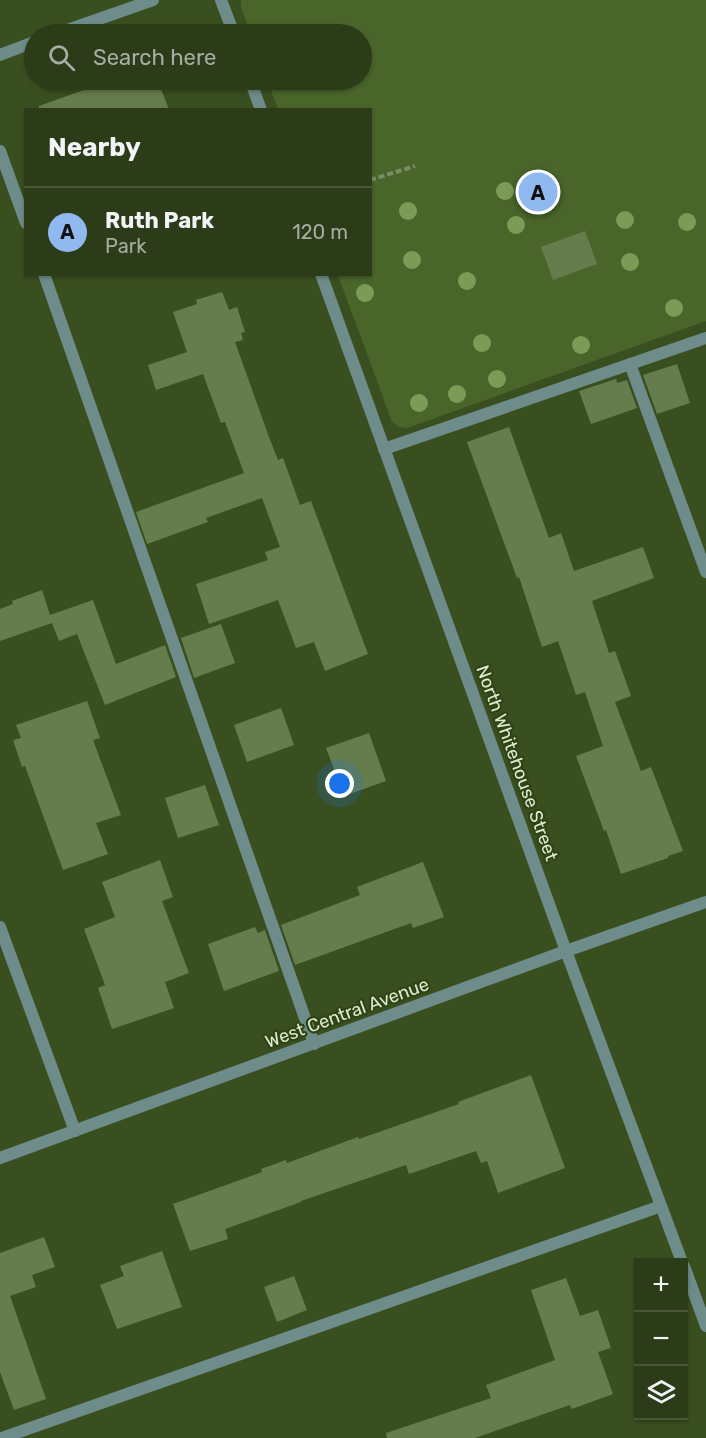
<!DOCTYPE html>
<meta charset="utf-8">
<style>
:root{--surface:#2c3b18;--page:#384625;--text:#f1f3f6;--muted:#a6ada2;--line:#485537;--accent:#90b9f0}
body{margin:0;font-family:Rubik,sans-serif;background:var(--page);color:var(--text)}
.controls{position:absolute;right:18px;bottom:18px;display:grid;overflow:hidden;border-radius:0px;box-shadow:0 2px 4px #0004}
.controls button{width:54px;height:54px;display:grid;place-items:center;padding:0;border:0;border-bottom:2px solid var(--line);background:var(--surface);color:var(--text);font:30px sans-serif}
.you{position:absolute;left:340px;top:784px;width:21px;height:21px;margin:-15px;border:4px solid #fff;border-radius:50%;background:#1a73e8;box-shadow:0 0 0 9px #1a73e833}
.badge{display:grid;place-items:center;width:39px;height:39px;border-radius:50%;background:var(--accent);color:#111;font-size:20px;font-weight:700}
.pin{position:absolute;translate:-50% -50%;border:3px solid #fff;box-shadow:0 2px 6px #0006}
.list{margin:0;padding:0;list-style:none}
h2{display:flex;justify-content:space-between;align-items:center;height:78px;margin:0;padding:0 24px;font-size:26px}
h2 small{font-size:20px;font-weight:400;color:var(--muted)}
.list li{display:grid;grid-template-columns:39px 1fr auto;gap:18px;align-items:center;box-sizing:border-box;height:90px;padding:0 24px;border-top:2px solid var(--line)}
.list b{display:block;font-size:22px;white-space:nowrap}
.list p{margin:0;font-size:20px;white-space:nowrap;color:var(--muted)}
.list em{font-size:20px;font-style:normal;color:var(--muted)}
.icon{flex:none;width:33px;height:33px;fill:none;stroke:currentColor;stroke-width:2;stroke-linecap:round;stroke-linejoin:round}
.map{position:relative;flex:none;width:706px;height:1438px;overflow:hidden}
.search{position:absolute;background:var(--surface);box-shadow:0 2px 4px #0004;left:24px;top:24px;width:348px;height:66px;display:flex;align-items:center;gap:15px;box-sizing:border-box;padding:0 21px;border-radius:33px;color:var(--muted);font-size:22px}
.panel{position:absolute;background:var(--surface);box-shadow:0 2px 4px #0004;left:24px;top:108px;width:348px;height:168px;border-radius:0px}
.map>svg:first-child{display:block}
</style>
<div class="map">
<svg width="706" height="1438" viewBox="0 0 706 1438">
<rect width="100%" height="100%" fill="#3a4f20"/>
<path fill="#4a652a" d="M 241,0 L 706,0 L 706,321 L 407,428 L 399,427 L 392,422 L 338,275 L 370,274 L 370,110 L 278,109 L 267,80 L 362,80 L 362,34 L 251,34 L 241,7 Z"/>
<g fill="#657d4c">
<path d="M 112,80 L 158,80 L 169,110 L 39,110 L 39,106 Z"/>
<path d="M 585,231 L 597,264 L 553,280 L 541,247 Z"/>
<path d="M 222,292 L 229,310 L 237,307 L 245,332 L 241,333 L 243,340 L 235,342 L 269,437 L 278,460 L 283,458 L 300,505 L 311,501 L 368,654 L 325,671 L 314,642 L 296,648 L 278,600 L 209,624 L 196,584 L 268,560 L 265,552 L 280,547 L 262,498 L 206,518 L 208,522 L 147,544 L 136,512 L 244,473 L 225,422 L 221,423 L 203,374 L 156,390 L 148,365 L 187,352 L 173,312 L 197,304 L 196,300 Z"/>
<path d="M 677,364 L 690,403 L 657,414 L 643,375 Z"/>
<path d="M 616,379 L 617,383 L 627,380 L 637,408 L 591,424 L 579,391 Z"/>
<path d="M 509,427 L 549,538 L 561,533 L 574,571 L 643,547 L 654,578 L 592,601 L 609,653 L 615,651 L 631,696 L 615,702 L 641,771 L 651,767 L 683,851 L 668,856 L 668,858 L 621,874 L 606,830 L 604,831 L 576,756 L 603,746 L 585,692 L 576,695 L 558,641 L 542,647 L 519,577 L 517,578 L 467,442 Z"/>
<path d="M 42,590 L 50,615 L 93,600 L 116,664 L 165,645 L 176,677 L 105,705 L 77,634 L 59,641 L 52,623 L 0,641 L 0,609 L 13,604 L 12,601 Z"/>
<path d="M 221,624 L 235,663 L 194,678 L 181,638 Z"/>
<path d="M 87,701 L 100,738 L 93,740 L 121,815 L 96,823 L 108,854 L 63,870 L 25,766 L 22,767 L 13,740 L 21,738 L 16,725 Z"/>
<path d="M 281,708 L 294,745 L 247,762 L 234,725 Z"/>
<path d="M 369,733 L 386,781 L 344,796 L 326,748 Z"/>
<path d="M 205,785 L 219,825 L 178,838 L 165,798 Z"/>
<path d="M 160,860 L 173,897 L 162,901 L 189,973 L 165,982 L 174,1008 L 112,1029 L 98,988 L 105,985 L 84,929 L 115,917 L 102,882 Z"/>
<path d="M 423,862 L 444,917 L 413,928 L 411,923 L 295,965 L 281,925 L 360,895 L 357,887 Z"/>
<path d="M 255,927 L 258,933 L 265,930 L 279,971 L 224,991 L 208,944 Z"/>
<path d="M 531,1075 L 565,1168 L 498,1193 L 487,1161 L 481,1163 L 476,1151 L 409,1174 L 406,1165 L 301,1201 L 301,1202 L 225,1229 L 228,1239 L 190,1251 L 173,1204 L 262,1172 L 261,1169 L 286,1160 L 287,1163 L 358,1137 L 359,1139 L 459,1104 L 458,1102 Z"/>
<path d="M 44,1237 L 55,1267 L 32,1275 L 36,1287 L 10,1296 L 46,1399 L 14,1410 L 0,1372 L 0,1253 Z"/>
<path d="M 162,1251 L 182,1307 L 117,1329 L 100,1285 L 124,1276 L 120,1266 Z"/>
<path d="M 294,1276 L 307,1310 L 277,1322 L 264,1287 Z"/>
<path d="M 566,1278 L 580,1316 L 598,1310 L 611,1348 L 598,1352 L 613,1394 L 572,1409 L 570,1405 L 475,1438 L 387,1438 L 386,1433 L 491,1398 L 486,1385 L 555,1360 L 531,1290 Z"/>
</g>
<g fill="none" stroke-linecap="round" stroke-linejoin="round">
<path stroke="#7a8c66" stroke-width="4" stroke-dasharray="6 3" stroke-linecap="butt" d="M 370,180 L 415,166"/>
<g stroke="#6e8d8a" stroke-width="12">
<path d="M 0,151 L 26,223"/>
<path d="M 44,274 L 314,1044"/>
<path d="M 630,364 L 706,572"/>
<path d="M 384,449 L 706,338"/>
<path d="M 2,1438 L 661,1206"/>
</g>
<g stroke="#6e8d8a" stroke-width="12">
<path d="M 221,0 L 234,34"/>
<path d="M 56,34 L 153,0"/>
<path d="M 0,55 L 34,42"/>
<path d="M 250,80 L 261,110"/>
<path d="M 321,274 L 566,951 L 682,1262"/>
<path d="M 0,927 L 75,1131"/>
<path d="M 684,1266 L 706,1326"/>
</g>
<path stroke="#6e8d8a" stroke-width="12" d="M 0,1158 L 566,951 L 706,902"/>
</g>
<g fill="#7b9c57">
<circle cx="505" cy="191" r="9"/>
<circle cx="408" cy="211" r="9"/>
<circle cx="625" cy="220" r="9"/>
<circle cx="687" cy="222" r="9"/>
<circle cx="516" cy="225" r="9"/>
<circle cx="412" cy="260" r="9"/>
<circle cx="630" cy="262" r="9"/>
<circle cx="467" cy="281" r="9"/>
<circle cx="365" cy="293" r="9"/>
<circle cx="674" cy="308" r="9"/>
<circle cx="482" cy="343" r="9"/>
<circle cx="581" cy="345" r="9"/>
<circle cx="497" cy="379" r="9"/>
<circle cx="457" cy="394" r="9"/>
<circle cx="419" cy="403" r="9"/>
</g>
<g text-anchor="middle" stroke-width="4.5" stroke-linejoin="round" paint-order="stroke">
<g font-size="18" fill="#ddebd1" stroke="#2f4414">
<text transform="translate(517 763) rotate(70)" y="6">North Whitehouse Street</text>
<text transform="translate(347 1013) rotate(-20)" y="6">West Central Avenue</text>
</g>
</g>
</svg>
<div class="controls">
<button>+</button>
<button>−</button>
<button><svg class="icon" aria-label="layers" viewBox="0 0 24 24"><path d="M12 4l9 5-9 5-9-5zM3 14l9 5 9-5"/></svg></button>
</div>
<div class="you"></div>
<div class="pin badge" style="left:538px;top:192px">A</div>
<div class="search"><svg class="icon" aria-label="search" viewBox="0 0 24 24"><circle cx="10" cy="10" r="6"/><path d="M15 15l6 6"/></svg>Search here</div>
<section class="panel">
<h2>Nearby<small></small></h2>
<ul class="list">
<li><span class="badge">A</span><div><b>Ruth Park</b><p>Park</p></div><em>120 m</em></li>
</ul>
</section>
</div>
